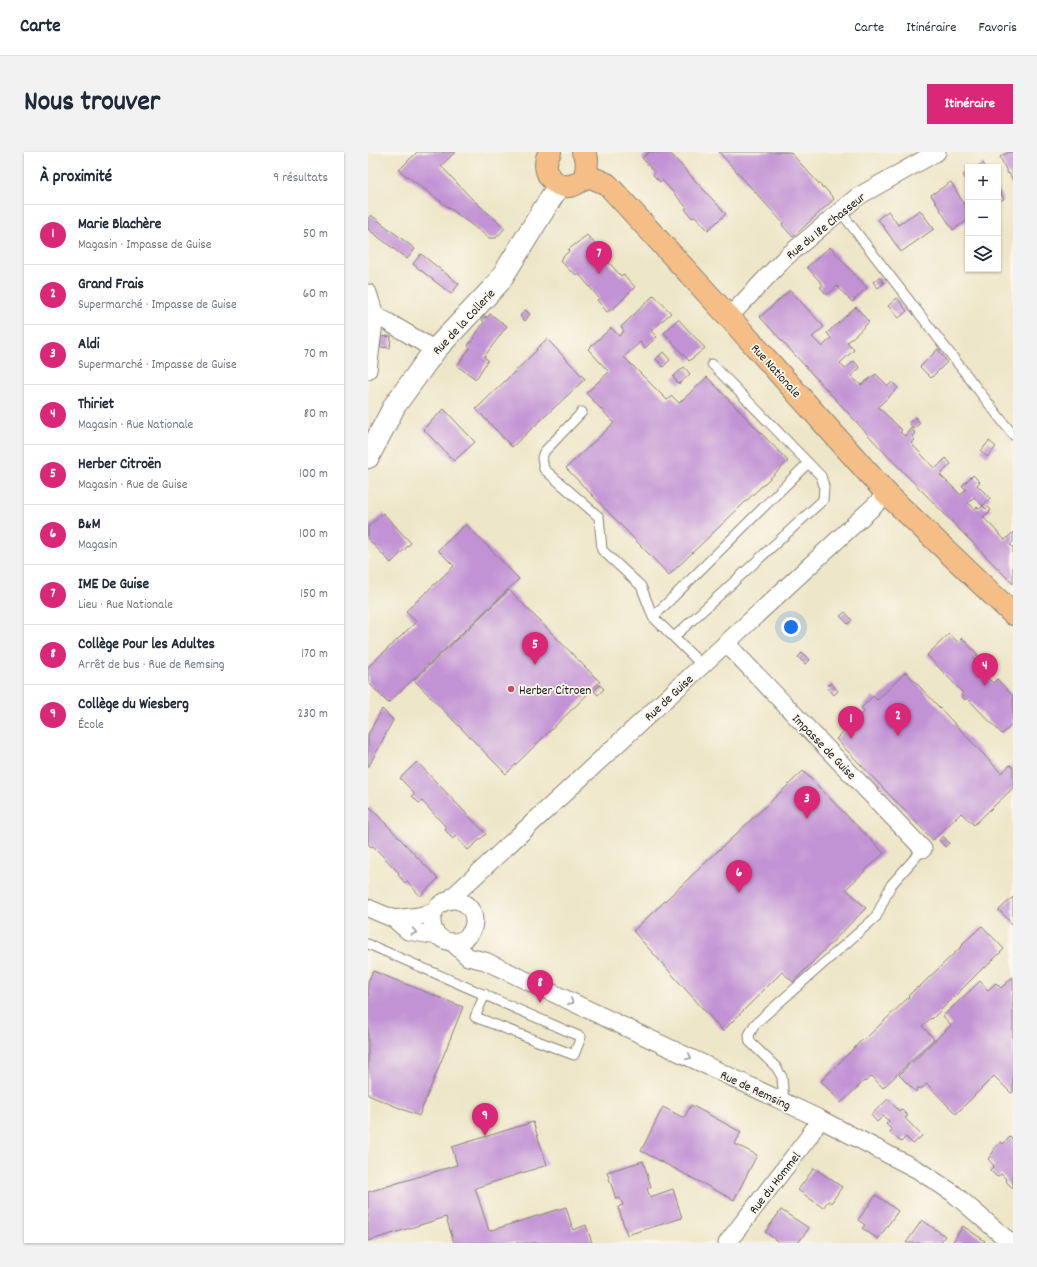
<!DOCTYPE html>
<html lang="fr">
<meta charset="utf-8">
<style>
:root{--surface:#fff;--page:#f2f2f3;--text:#1f2937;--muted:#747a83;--line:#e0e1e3;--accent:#db2777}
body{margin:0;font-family:Dekko,sans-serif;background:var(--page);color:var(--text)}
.controls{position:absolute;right:12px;top:12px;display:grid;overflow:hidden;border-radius:0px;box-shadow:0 1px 3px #0004}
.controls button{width:36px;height:36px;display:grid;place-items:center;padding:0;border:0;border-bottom:1px solid var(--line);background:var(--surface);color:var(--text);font:20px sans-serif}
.you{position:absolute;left:423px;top:475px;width:14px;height:14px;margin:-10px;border:3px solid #fff;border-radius:50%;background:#1a73e8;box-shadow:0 0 0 6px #1a73e833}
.badge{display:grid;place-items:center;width:26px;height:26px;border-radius:50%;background:var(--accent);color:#fff;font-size:13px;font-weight:700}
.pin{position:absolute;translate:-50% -33px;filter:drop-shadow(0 1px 2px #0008)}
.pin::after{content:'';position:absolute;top:21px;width:14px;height:12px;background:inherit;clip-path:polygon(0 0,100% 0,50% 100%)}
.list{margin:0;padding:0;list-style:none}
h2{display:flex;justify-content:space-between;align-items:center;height:52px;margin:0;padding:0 16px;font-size:17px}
h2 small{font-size:13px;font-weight:400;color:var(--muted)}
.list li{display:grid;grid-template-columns:26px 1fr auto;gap:12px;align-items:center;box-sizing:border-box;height:60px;padding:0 16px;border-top:1px solid var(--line)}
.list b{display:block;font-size:15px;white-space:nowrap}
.list p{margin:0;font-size:13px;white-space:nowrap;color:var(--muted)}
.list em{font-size:13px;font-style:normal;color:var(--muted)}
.icon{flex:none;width:22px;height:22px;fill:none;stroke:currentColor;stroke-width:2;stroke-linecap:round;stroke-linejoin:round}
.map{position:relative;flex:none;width:645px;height:1091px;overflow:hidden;border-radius:0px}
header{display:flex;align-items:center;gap:24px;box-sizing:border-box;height:56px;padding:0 20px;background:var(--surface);border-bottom:1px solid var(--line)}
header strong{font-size:19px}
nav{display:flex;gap:22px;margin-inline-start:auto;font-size:14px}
.intro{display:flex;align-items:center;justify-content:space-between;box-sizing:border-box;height:96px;padding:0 24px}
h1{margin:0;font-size:28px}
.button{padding:10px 18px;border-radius:0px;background:var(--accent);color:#fff;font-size:14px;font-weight:700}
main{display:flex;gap:24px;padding:0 24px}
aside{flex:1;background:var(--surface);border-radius:0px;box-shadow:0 1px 3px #0004}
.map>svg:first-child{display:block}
</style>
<header>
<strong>Carte</strong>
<nav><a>Carte</a><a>Itinéraire</a><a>Favoris</a></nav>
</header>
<div class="intro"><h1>Nous trouver</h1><a class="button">Itinéraire</a></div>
<main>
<aside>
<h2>À proximité<small>9 résultats</small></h2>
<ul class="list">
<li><span class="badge">1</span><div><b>Marie Blachère</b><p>Magasin · Impasse de Guise</p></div><em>50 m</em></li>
<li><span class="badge">2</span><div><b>Grand Frais</b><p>Supermarché · Impasse de Guise</p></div><em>60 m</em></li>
<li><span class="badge">3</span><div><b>Aldi</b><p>Supermarché · Impasse de Guise</p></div><em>70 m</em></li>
<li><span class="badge">4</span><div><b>Thiriet</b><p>Magasin · Rue Nationale</p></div><em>80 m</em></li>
<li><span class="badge">5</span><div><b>Herber Citroën</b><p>Magasin · Rue de Guise</p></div><em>100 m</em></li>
<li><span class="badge">6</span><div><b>B&amp;M</b><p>Magasin</p></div><em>100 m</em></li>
<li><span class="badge">7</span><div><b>IME De Guise</b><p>Lieu · Rue Nationale</p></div><em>150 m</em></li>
<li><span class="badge">8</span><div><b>Collège Pour les Adultes</b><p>Arrêt de bus · Rue de Remsing</p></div><em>170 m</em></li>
<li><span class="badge">9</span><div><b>Collège du Wiesberg</b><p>École</p></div><em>230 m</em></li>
</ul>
</aside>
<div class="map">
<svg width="645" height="1091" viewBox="0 0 645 1091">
<rect width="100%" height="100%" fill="#fbf7ec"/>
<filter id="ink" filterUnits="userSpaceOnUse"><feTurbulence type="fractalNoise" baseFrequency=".025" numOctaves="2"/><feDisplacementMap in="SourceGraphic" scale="8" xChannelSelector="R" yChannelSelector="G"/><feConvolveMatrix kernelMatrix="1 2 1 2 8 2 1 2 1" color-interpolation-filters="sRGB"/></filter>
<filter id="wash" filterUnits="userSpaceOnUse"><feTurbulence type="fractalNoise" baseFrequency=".012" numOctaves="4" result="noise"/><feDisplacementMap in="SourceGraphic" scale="16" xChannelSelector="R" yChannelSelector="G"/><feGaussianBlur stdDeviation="0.9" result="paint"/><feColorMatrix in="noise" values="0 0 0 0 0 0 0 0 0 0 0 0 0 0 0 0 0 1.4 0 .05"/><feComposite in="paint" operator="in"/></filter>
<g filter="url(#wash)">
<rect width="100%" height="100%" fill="#eee6c8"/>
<g id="blocks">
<g fill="#c192d4">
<path d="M 49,0 L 87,0 L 73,14 L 105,48 L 137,76 L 128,86 L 121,86 L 31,18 Z"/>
<path d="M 281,0 L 301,0 L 358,62 L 340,78 L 327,64 L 324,66 L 317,57 L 319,56 L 294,28 L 292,30 L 285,23 L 287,21 L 274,6 Z"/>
<path d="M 351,0 L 422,0 L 455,36 L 456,35 L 466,47 L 425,85 L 414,73 L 415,71 Z"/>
<path d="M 641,0 L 645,0 L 645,29 L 641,21 L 640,22 L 632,5 Z"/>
<path d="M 615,11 L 617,15 L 609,15 Z"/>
<path d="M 600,20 L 600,32 L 595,23 Z"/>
<path d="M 583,30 L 600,59 L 600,68 L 585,78 L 563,43 Z"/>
<path d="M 630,36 L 636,47 L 630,50 Z"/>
<path d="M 552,58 L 566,77 L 533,100 L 510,67 L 520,59 L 530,73 Z"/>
<path d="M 3,63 L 47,97 L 39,107 L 0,77 L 0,67 Z"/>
<path d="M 219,83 L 230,95 L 228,96 L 253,124 L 255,122 L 267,135 L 247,155 L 239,160 L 229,148 L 231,146 L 210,121 L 208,123 L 204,119 L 203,120 L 192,108 L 201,99 L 200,98 Z"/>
<path d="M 462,95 L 499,136 L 484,150 L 469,134 L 459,143 L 452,135 L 455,133 L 439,115 Z"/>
<path d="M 53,102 L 91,132 L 83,142 L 45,112 Z"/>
<path d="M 511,125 L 516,131 L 510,136 L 505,130 Z"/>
<path d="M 422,138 L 456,175 L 444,185 L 454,195 L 463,186 L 459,181 L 488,155 L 501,170 L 479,191 L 486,198 L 472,211 L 477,217 L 486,209 L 492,216 L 483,224 L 493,233 L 508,222 L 520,234 L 524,230 L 530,236 L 510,255 L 534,278 L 532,280 L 537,284 L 543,276 L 547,281 L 544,285 L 547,288 L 543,291 L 567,317 L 578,306 L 583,312 L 572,323 L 593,343 L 598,337 L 594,334 L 605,323 L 612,330 L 609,333 L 622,346 L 615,354 L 606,345 L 600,351 L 607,357 L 609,355 L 611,357 L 615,354 L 618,357 L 620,355 L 623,358 L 615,365 L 637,388 L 645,380 L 645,390 L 642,393 L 645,395 L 645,432 L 514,298 L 392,165 Z"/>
<path d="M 286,143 L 303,161 L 283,179 L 289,185 L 277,196 L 272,190 L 256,205 L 299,248 L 304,244 L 311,251 L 339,225 L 420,309 L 301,423 L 198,316 L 246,271 L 218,241 L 241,220 L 220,197 L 243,176 L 251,184 L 256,179 L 253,175 Z"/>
<path d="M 529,146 L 539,159 L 531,166 L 520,154 Z"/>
<path d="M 157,158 L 162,162 L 157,169 L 152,164 Z"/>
<path d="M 122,162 L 139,174 L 116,205 L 120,208 L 108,227 L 89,214 L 102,196 L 100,194 L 116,170 L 114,168 L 117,164 L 119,166 Z"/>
<path d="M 310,167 L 337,196 L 321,209 L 296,181 Z"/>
<path d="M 23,184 L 22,196 L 12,195 L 12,185 Z"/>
<path d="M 179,187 L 217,227 L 144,295 L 108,257 L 169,198 L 168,197 Z"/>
<path d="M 570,197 L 579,210 L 563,226 L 552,215 Z"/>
<path d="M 295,200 L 302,208 L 295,215 L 288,207 Z"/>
<path d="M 316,215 L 322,222 L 311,232 L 305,225 Z"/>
<path d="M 76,257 L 107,290 L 86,309 L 55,277 Z"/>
<path d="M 547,265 L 552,271 L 546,277 L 541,271 Z"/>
<path d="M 621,289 L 628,295 L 619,305 L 613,299 Z"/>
<path d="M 15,361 L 43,391 L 23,411 L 0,387 L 0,375 Z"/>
<path d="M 98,372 L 151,427 L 20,551 L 0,530 L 0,515 L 48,470 L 38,459 L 86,414 L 70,398 Z"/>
<path d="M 141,438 L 232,530 L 138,622 L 46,528 Z"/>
<path d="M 477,460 L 484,468 L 480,472 L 472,464 Z"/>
<path d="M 581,482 L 590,490 L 594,486 L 610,503 L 606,506 L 607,516 L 613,523 L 615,521 L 625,531 L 629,527 L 645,544 L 645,572 L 634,582 L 599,546 L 597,548 L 593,543 L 595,541 L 559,503 Z"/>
<path d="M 434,501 L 442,508 L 437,512 L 430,505 Z"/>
<path d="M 538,520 L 633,621 L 642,613 L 645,616 L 645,636 L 606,673 L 593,661 L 565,688 L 468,587 L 497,559 L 493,556 L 505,544 L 509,548 Z"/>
<path d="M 463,531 L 470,539 L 466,543 L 459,535 Z"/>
<path d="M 232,533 L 236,537 L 230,543 L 226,539 Z"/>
<path d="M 14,557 L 25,568 L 0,616 L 0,583 Z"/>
<path d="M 49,610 L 118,682 L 100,698 L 87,684 L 85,687 L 77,678 L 79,676 L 54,649 L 51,651 L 44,644 L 46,641 L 32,626 Z"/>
<path d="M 435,619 L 516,701 L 478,737 L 498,756 L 425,830 L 414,820 L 355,879 L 265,779 Z"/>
<path d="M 2,655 L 70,727 L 52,744 L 39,729 L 37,731 L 30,723 L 31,721 L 5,694 L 3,695 L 0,692 L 0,657 Z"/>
<path d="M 575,684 L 581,691 L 577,695 L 571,688 Z"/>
<path d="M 645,745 L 645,773 L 631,758 Z"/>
<path d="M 614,774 L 636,797 L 617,816 L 616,815 L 564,867 L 563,866 L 554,874 L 566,887 L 515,936 L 504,924 L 497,930 L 496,929 L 473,951 L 453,929 L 495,887 L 496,888 L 541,845 L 540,844 L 549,835 L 550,836 L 595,793 L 594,792 Z"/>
<path d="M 5,819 L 95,855 L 51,964 L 0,943 L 0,830 Z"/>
<path d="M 645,825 L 645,940 L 643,941 L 626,924 L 588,962 L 559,932 L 554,936 L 549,936 L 548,940 L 531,923 L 583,873 L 575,864 L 612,829 L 620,838 L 628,831 L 633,836 Z"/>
<path d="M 520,947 L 531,959 L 533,957 L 540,964 L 537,966 L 554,984 L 545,992 L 538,985 L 533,990 L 522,980 L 524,978 L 518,972 L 521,969 L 515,964 L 509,970 L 503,963 Z"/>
<path d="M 323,953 L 373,980 L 367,992 L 389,1003 L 366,1048 L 273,999 L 295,955 L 316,966 Z"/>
<path d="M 165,970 L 179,1013 L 107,1036 L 121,1079 L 198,1055 L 205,1078 L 218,1073 L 224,1091 L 86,1091 L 78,1065 L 0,1089 L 0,1040 L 89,1013 L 84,995 Z"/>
<path d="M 642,985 L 645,988 L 645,1037 L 638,1029 L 639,1028 L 633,1022 L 629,1025 L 622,1018 L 626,1014 L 620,1007 L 626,999 L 624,998 L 633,990 L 635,992 Z"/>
<path d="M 275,1009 L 283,1035 L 279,1037 L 282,1045 L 305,1037 L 314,1066 L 259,1083 L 250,1055 L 255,1053 L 252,1046 L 248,1047 L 239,1020 Z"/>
<path d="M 446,1016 L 474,1035 L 463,1051 L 460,1049 L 455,1056 L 430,1038 Z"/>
<path d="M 508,1043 L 530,1059 L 510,1087 L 494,1076 L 497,1073 L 490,1068 Z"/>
<path d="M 413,1058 L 441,1076 L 430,1091 L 412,1091 L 397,1080 Z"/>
<path d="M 554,1068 L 577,1084 L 572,1091 L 538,1091 Z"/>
<path d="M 595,1074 L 617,1089 L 616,1091 L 584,1091 Z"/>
</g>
</g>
</g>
<g filter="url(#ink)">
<use href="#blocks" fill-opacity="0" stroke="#858172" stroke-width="1"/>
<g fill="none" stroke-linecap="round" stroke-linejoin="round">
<defs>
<g id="service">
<path d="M 472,59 L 645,283"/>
<path d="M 214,260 L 176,300 L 174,306 L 176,317 L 231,365 L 234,398 L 273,434 L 285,465 L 334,513"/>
<path d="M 285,465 L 440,311"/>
<path d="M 306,485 L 455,348 L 456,334 L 453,324 L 344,212"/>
<path d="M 0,792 L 213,885 L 206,903 L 107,865 L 117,842"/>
<path d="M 416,950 L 414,925 L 408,915 L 382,890 L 381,883 L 387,872 L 508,765 L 523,733 L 555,697"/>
</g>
<g id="minor">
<path d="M 0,141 L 7,163 L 0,218"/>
<path d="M 0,163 L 7,163 L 20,170 L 67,198"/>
<path d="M 361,165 L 418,105 L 489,45 L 569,0"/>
<path d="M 358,491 L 555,697"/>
<circle cx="85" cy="769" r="21"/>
<path d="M 80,749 L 519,342"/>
<path d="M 0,756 L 26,767 L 40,779 L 70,784"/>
<path d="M 26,767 L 51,764 L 66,760"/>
<path d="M 84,790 L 100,805 L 117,809 L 452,967 L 550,1018 L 585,1041 L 643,1091"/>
<path d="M 359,1091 L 440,986 L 452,967"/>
</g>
<path id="tertiary" d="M 0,305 L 27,253 L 67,198 L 131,130 L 191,33"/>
<g id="primary">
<path d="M 182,0 C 169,20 191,44 211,30 C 214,28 216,25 218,23"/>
<path d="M 215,0 L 219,7 L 218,23"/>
<path d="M 218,23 L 239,32 L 361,165 L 519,342 L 645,462"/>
</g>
</defs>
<use href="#service" stroke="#858172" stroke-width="11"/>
<use href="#minor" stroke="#858172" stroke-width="19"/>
<use href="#tertiary" stroke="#858172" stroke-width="24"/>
<use href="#primary" stroke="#858172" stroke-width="24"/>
<use href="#service" stroke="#fff" stroke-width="9"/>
<use href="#minor" stroke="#fff" stroke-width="17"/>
<use href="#tertiary" stroke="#fff" stroke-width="22"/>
<use href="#primary" stroke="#f6be87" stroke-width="22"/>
</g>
<defs><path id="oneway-chevron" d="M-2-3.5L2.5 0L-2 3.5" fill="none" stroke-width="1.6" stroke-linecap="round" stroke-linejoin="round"/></defs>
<g stroke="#999">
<use href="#oneway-chevron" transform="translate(46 780) rotate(12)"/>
<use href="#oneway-chevron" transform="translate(203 850) rotate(25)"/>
<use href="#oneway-chevron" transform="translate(321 905) rotate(25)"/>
</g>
</g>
<circle fill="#d1495b" stroke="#fbf7ec" stroke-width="1.5" cx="143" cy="537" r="4"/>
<g text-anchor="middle" stroke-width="3.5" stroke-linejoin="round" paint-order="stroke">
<g font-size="13" fill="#1c1c1c" stroke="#fbf7ec">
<text transform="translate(457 73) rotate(-39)" y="5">Rue du 18e Chasseur</text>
<text transform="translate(95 169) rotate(-47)" y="5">Rue de la Collerie</text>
<text transform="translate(409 218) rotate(48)" y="5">Rue Nationale</text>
<text transform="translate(300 545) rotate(-43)" y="5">Rue de Guise</text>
<text transform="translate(457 594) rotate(46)" y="5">Impasse de Guise</text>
<text transform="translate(388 937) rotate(25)" y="5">Rue de Remsing</text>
<text transform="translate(406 1030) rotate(-52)" y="5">Rue du Hommel</text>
</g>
<g font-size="13" fill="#1c1c1c" stroke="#fbf7ec" text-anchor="start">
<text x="151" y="542">Herber Citroen</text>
</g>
</g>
</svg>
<div class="controls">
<button>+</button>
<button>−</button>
<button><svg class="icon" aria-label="layers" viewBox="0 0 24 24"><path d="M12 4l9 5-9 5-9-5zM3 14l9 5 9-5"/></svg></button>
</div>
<div class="you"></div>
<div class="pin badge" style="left:483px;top:587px">1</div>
<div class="pin badge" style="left:530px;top:584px">2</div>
<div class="pin badge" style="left:439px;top:667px">3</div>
<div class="pin badge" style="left:617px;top:534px">4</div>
<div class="pin badge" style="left:167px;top:513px">5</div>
<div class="pin badge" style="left:371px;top:741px">6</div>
<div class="pin badge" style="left:231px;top:122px">7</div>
<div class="pin badge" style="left:172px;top:851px">8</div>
<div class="pin badge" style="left:117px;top:984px">9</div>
</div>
</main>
